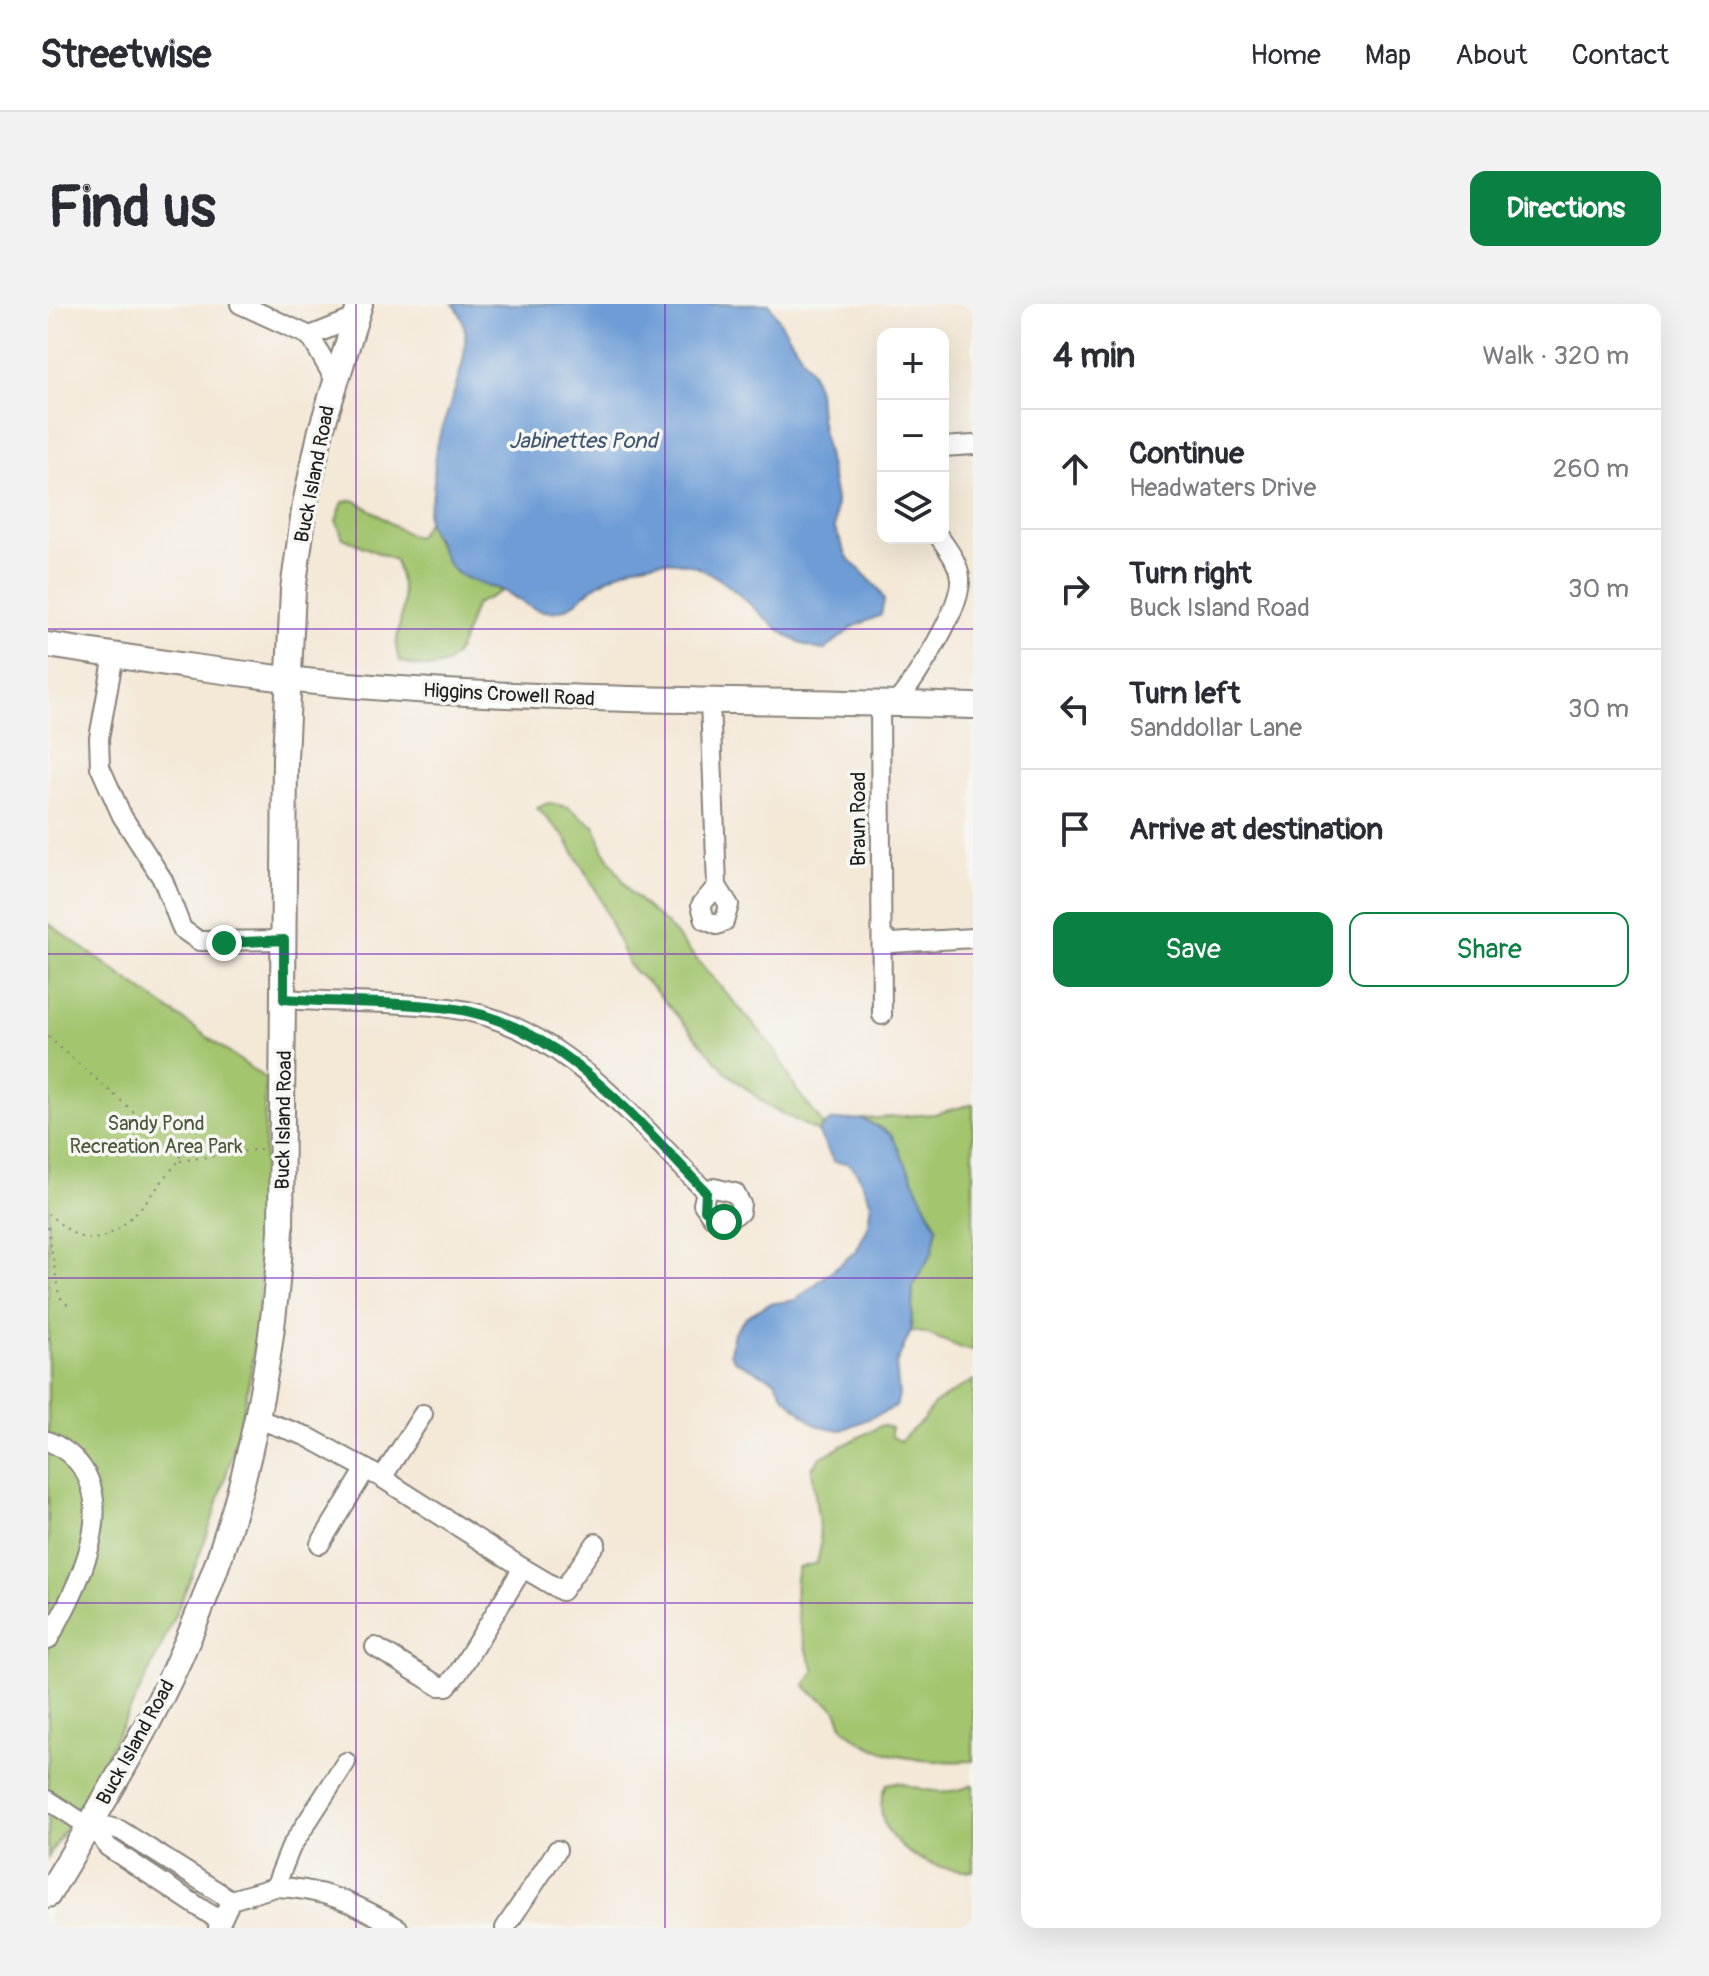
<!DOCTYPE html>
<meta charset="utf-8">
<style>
:root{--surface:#fff;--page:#f2f2f3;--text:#2b2b33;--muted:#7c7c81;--line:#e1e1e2;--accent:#0b8043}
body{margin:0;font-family:Pangolin,sans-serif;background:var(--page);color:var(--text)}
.controls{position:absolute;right:24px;top:24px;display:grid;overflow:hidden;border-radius:16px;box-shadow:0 8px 32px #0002}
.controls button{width:72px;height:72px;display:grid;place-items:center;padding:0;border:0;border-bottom:2px solid var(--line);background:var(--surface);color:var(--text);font:40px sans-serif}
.stop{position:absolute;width:24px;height:24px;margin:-18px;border:6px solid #0b8043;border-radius:50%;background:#fff}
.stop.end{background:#0b8043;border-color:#fff;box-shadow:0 2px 8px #0008}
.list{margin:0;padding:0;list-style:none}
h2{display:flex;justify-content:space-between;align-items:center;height:104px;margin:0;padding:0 32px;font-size:34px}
h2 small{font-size:26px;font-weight:400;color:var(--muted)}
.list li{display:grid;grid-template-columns:52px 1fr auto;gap:24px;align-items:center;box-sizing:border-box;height:120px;padding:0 32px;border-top:2px solid var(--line)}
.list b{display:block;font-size:30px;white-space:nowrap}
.list p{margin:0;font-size:26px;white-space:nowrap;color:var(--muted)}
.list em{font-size:26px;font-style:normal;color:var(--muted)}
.actions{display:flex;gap:16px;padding:24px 32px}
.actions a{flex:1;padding:18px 0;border:2px solid var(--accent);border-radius:16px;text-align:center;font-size:28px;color:var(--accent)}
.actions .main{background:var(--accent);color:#fff}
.icon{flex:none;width:44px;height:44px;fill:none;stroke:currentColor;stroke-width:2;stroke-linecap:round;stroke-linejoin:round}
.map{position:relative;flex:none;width:925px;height:1624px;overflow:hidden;border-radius:16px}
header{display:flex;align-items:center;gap:48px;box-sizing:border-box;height:112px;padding:0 40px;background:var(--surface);border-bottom:2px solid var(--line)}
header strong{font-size:38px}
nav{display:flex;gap:44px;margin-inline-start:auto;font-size:28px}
.intro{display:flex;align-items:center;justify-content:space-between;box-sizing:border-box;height:192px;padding:0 48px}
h1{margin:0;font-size:56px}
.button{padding:20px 36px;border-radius:16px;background:var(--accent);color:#fff;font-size:28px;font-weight:700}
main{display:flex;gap:48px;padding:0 48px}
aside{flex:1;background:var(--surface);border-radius:16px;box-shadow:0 8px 32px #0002}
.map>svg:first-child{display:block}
</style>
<header>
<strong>Streetwise</strong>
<nav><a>Home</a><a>Map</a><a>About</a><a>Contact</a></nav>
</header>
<div class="intro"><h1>Find us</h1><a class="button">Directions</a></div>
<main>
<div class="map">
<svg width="925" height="1624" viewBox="0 0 925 1624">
<rect width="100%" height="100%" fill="#f6f6f2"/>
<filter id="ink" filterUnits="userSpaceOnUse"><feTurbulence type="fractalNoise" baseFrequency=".0125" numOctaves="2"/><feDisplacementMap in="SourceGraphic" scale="16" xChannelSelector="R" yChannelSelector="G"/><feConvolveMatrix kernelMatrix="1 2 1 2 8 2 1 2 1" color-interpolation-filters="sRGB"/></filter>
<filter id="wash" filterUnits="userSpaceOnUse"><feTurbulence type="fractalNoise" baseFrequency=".006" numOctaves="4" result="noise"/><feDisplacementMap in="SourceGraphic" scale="32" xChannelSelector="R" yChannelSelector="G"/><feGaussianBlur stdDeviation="1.8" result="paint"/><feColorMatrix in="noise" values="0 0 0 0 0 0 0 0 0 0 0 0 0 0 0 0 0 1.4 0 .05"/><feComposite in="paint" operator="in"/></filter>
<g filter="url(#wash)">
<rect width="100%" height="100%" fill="#f4e8d7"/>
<g fill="#a3c56e" stroke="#607045" stroke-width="2">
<path d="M 305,196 C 325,204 352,230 369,233 L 380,217 C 389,256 419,276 455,287 L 428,300 C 410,342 413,379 352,357 C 343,342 354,318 355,301 C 356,285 352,271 347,256 L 295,234 L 288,216 L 295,198 Z"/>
<path d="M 500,499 L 520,503 L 547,523 L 555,545 L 582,588 L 619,621 L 713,729 L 728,748 L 749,787 L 775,820 L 770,828 L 720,802 L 679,769 L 606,685 L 581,662 L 549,588 L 529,554 L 517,533 L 489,504 Z"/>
<path d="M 0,619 L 218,775 C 214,884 220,999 195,1107 C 157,1273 85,1409 0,1554 Z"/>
<path d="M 925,800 L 925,1047 C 902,1043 886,1028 863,1027 L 865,981 L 889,923 L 837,826 L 814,815 L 886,810 Z"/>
<path d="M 925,1076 L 925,1457 C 884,1459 829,1456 798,1426 C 791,1420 792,1410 786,1404 C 777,1394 764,1393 757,1381 L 767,1367 C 754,1338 742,1295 750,1264 L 769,1259 L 773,1241 L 764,1164 L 773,1153 L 834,1121 L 843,1124 L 843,1132 L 852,1137 L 875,1116 L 886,1100 Z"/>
<path d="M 849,1478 C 876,1486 897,1493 925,1481 L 925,1567 C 880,1569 813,1533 839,1480 Z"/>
</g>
<g fill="#6d9cd6" stroke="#445c79" stroke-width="2">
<path d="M 405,0 L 721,0 L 763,67 L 770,86 L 772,114 L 788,195 L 787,225 L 800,254 L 831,285 L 836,296 L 833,311 L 805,323 L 777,346 C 722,342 691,266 629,258 C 595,254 566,268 539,288 C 529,296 523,305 509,307 C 485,311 473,295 454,286 C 441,281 427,279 414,272 C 400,265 396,253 390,239 C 386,231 378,222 379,211 C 380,203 384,196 385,188 C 387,174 386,159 388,145 C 395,108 438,34 405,0 Z"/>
<path d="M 814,815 L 843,830 L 889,923 L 884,949 L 865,981 L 863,1027 L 848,1060 L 851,1091 L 848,1103 L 794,1126 L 781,1125 L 766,1120 L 736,1092 L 727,1076 L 687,1057 L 682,1049 L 686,1028 L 699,1012 L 721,1000 L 748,996 L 808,947 L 819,925 L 823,899 L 809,868 L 800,859 L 786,858 L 770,828 L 782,817 Z"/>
</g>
</g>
<g filter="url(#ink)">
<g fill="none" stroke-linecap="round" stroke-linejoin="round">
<defs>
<g id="minor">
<path d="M 192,0 L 262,32 L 307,14"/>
<path d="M 262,32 L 286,74"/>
<path d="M 895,143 L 925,141"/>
<path d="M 66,351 L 51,434 L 52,463 L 74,512 L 115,576 L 134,625 L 151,637 L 236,636"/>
<path d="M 662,397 L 669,582 L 653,601 L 657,616 L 669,621 L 676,618 L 681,601 L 669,582"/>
<path d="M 832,399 L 834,711"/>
<path d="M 848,399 C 868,375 915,302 912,273 C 910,258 900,246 892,234"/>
<path d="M 834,632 L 844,639 L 925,634"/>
<path d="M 236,695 C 291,699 347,697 401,704 C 510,717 587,815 658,888 L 655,900 L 664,913 L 676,918 L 692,908 L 693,900 L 687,889 L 666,884 L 658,888"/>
<path d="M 212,1116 L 258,1132 L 318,1165"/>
<path d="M 0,1137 C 86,1175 33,1279 0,1336"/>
<path d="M 272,1240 L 318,1165 L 328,1171"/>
<path d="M 475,1264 L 514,1287 L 548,1239"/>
<path d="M 327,1343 L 391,1382 L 399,1382 L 410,1369 L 475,1264 L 334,1174 L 375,1110"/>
<path d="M 0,1496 L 40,1522"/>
<path d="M 43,1518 L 60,1543 L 172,1617"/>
<path d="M 43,1518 L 72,1526 L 183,1596"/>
<path d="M 227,1583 C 274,1584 309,1600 350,1624"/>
<path d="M 170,1624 L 183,1596 L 227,1583 L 243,1543 L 298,1458"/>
<path d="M 457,1624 L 509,1546"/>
</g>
<g id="major">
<path d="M 0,341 C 96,356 192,371 289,380 C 500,399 713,395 925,402"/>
<path d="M 0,1591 C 42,1520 86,1450 122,1375 C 190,1233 224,1083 233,926 L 237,453 L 245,286 L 257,200 L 273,126 L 312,0"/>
</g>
</defs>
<use href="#minor" stroke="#88827a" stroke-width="22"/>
<use href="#major" stroke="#88827a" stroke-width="28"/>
<g stroke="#88827a" stroke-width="2" stroke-dasharray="2 6" stroke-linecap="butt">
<path d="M 0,733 L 94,815 C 113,818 128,826 134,846 L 131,857 C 109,880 72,943 37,934 C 23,931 11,918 0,910"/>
<path d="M 132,857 L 213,845"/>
<path d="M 0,923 L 11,992 L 20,1001"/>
<path d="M 0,1034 L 7,1036"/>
</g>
<use href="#minor" stroke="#fff" stroke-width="18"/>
<use href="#major" stroke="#fff" stroke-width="24"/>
</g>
</g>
<g fill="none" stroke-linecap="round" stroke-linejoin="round" filter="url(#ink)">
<path stroke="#0b8043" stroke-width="10" d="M 176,639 L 236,636 L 236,695 C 291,699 347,697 401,704 C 510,717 587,815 658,888 L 657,906 L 676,918"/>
</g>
<path fill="none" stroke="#7b2cbf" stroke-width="2" stroke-opacity="0.55" d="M 308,0 L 308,1624M 617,0 L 617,1624M 0,325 L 925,325M 0,650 L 925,650M 0,974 L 925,974M 0,1299 L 925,1299"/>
<g text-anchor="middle" stroke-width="7" stroke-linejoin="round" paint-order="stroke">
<g font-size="20" fill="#1c1c1c" stroke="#f6f6f2">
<text transform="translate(266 170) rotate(-79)" y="7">Buck Island Road</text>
<text transform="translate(461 390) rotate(3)" y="7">Higgins Crowell Road</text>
<text transform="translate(810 515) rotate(-90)" y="7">Braun Road</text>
<text transform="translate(235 816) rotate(-89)" y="7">Buck Island Road</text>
<text transform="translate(87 1438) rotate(-61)" y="7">Buck Island Road</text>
</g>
<g font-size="20" fill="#4b5739" stroke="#f6f6f2">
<text x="108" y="826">Sandy Pond<tspan x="108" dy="23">Recreation Area Park</tspan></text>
</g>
<g font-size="22" font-style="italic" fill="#405670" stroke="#f6f6f2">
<text x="535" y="144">Jabinettes Pond</text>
</g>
</g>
</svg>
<div class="controls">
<button>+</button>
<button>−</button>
<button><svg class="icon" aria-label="layers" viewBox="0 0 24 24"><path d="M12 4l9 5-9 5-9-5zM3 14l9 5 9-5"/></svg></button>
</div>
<div class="stop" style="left:676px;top:918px"></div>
<div class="stop end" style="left:176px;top:639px"></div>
</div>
<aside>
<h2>4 min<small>Walk · 320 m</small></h2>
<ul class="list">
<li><svg class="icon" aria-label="ahead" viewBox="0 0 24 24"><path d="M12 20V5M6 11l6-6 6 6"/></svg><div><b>Continue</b><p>Headwaters Drive</p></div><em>260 m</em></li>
<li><svg class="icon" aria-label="right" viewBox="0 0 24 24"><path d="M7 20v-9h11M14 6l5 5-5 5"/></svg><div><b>Turn right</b><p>Buck Island Road</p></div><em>30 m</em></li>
<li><svg class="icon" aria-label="left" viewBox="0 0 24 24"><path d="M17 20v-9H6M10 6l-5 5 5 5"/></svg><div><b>Turn left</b><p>Sanddollar Lane</p></div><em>30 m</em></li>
<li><svg class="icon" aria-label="arrive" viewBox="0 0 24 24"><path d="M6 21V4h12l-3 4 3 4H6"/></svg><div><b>Arrive at destination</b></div></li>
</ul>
<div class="actions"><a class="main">Save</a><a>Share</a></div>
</aside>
</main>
